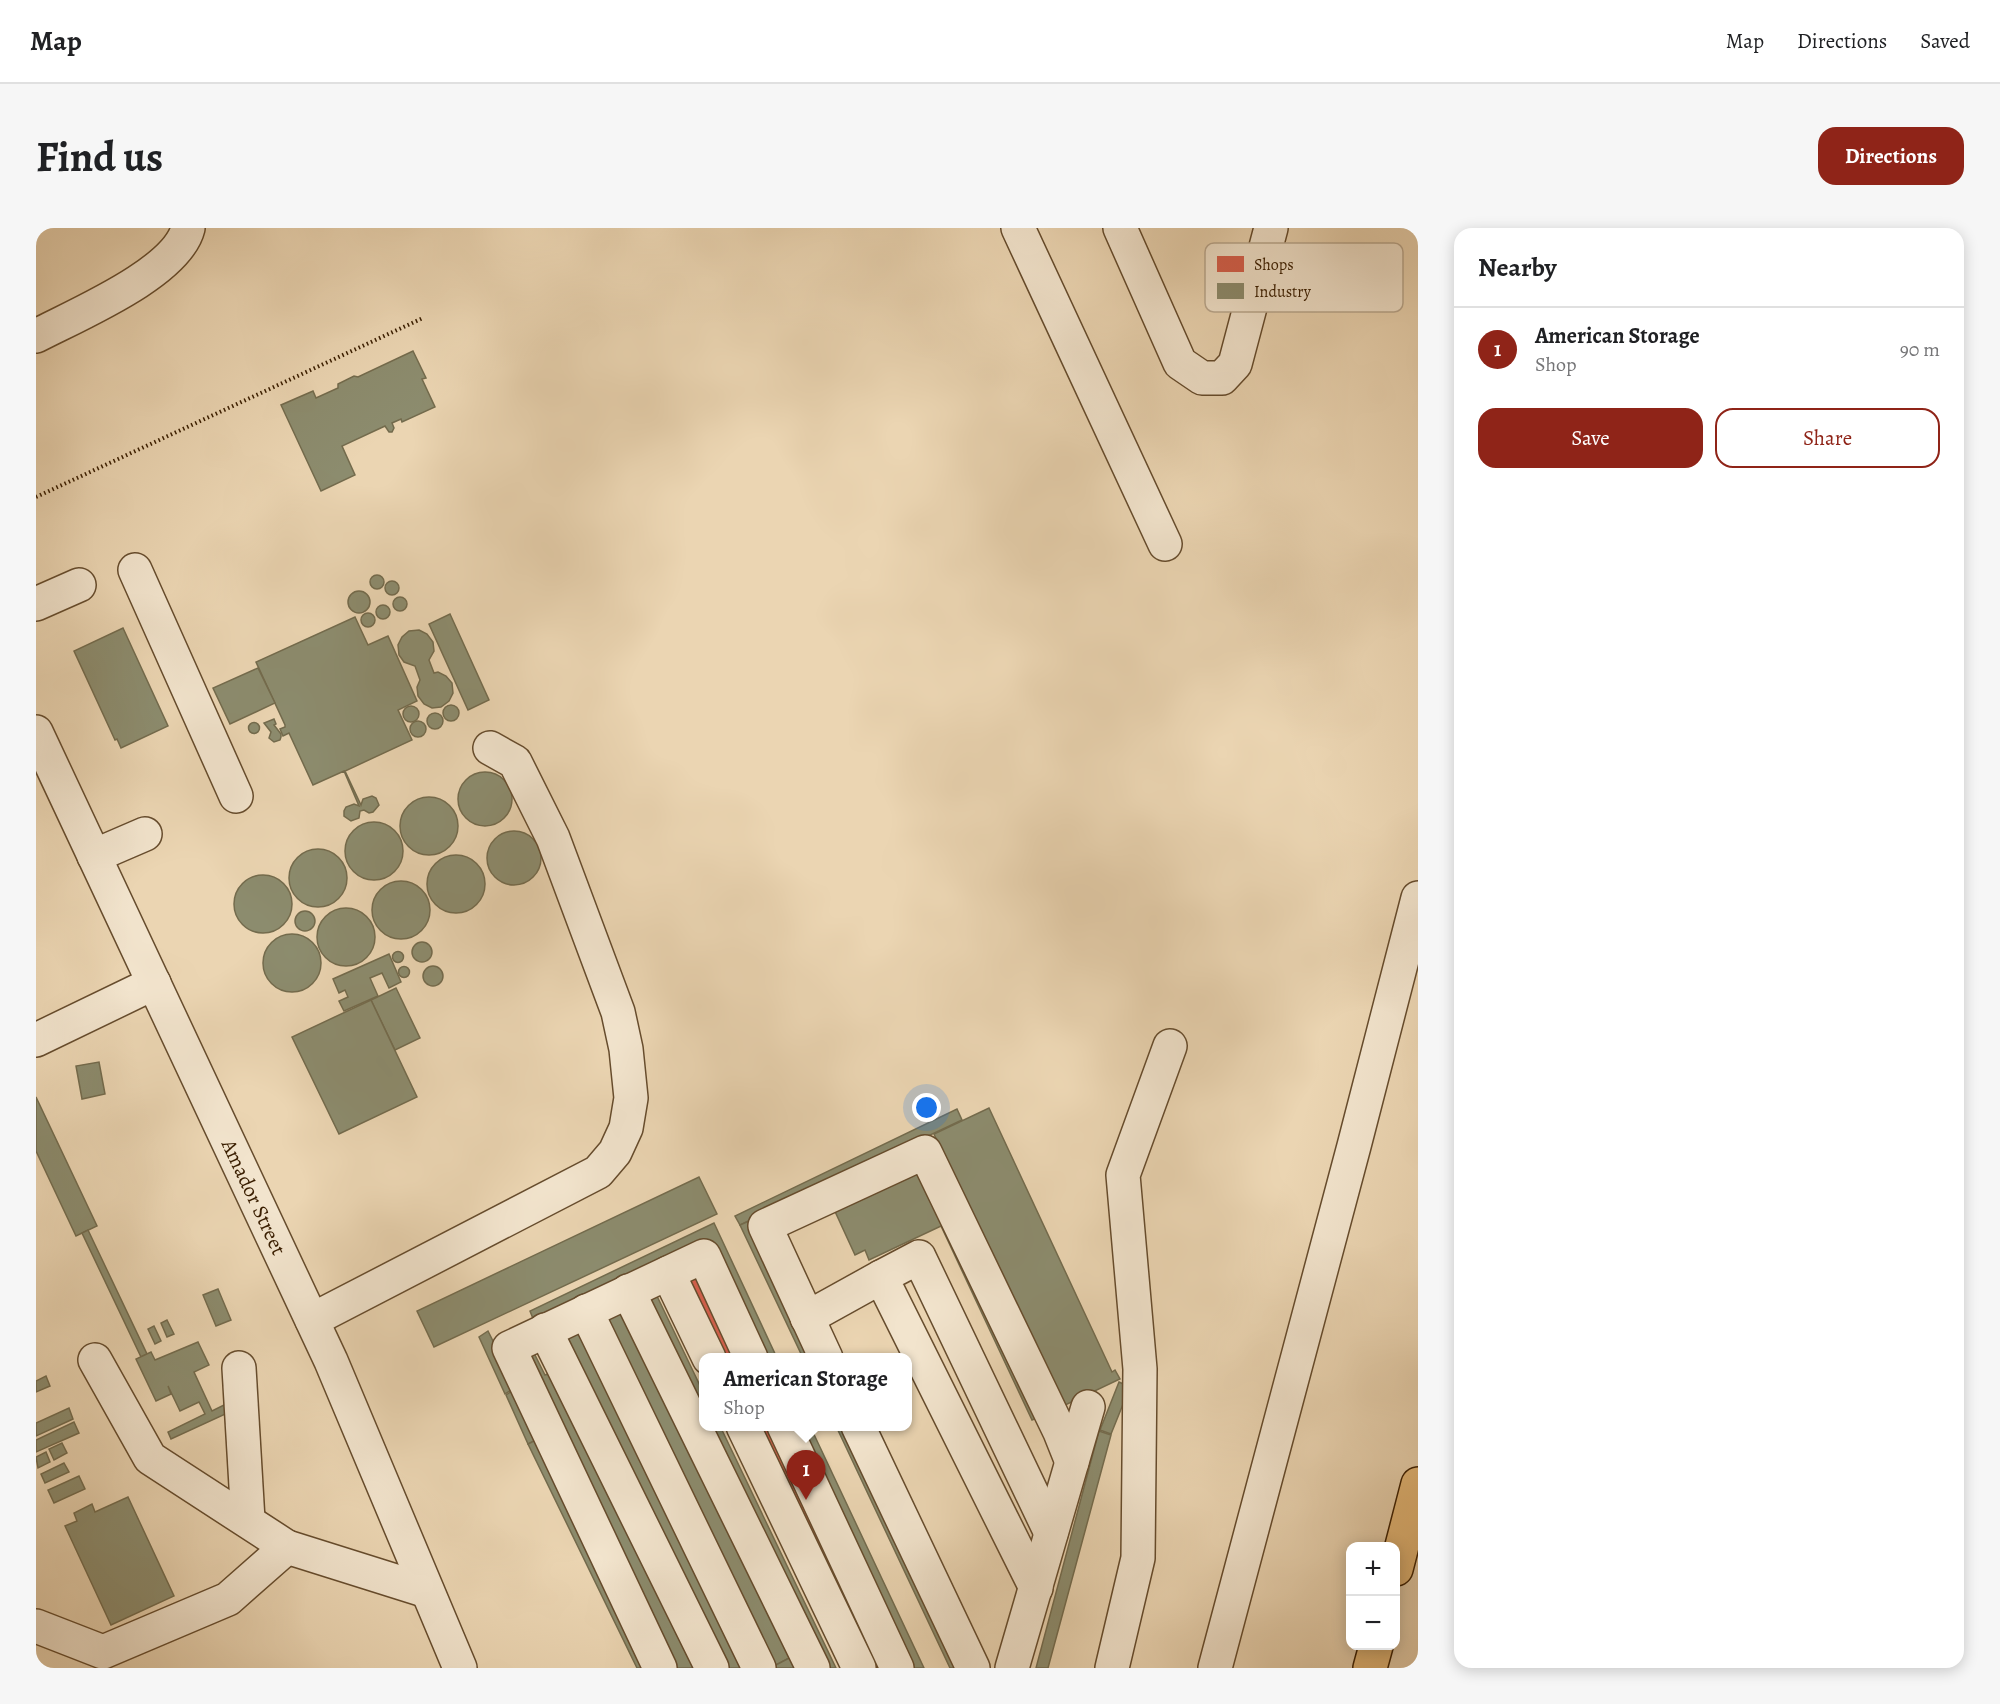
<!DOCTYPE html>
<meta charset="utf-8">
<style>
:root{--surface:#fff;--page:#f6f6f6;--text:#202124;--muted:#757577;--line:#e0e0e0;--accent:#8f2418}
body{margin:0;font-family:Alegreya,serif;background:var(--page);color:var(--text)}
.controls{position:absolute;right:18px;bottom:18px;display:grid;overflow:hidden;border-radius:12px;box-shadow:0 3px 15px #0003}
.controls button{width:54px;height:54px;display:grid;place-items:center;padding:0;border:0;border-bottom:2px solid var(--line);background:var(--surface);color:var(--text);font:30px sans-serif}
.you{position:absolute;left:891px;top:880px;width:21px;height:21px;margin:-15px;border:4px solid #fff;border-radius:50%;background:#1a73e8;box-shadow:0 0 0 9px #1a73e833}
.badge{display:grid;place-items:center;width:39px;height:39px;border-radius:50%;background:var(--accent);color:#fff;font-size:20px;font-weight:700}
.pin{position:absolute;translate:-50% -50px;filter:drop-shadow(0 2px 3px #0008)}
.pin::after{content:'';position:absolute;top:32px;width:21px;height:18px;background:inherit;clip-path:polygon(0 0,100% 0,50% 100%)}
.popup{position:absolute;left:663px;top:1125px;width:213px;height:78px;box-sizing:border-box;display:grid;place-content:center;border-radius:12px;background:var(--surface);filter:drop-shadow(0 2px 4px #0005);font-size:20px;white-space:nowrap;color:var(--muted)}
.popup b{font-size:22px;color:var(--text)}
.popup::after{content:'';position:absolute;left:50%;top:100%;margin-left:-12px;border:12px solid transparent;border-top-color:var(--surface)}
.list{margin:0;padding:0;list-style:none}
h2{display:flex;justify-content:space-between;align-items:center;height:78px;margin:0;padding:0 24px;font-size:26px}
h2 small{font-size:20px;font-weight:400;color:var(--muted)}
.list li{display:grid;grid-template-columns:39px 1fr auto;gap:18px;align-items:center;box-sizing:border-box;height:84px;padding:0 24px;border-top:2px solid var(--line)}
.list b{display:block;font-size:22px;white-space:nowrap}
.list p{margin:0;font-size:20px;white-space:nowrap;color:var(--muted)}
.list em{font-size:20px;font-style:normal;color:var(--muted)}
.actions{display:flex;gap:12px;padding:18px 24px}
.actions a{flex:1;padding:14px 0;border:2px solid var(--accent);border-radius:18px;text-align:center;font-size:21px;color:var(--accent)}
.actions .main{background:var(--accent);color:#fff}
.map{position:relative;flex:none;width:1382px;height:1440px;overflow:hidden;border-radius:18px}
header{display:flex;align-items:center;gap:36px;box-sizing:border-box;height:84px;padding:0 30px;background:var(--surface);border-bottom:2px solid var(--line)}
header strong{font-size:28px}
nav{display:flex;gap:33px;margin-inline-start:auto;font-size:21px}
.intro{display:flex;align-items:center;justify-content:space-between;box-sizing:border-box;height:144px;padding:0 36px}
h1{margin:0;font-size:42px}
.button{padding:15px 27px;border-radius:18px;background:var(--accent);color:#fff;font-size:21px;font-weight:700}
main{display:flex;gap:36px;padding:0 36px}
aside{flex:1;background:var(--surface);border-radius:18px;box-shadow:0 3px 15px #0003}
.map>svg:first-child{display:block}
</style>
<header>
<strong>Map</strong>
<nav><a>Map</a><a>Directions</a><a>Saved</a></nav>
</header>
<div class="intro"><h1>Find us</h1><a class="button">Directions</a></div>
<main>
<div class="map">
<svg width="1382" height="1440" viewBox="0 0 1382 1440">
<rect width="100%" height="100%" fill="#ebd5b2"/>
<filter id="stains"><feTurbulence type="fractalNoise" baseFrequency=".00333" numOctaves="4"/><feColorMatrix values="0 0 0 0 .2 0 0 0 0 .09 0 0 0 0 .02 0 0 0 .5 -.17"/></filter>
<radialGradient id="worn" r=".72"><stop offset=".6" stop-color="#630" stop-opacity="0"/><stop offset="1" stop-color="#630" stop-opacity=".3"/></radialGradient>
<g fill="#d6604d" stroke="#a74c36" stroke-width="1.5">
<path d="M 663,1043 L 704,1130 L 691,1130 L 652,1047 Z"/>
<path d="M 724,1198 L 737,1198 L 851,1440 L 838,1440 Z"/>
</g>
<g fill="#8c8c6e" stroke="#736b4d" stroke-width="1.5">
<path d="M 377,123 L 390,150 L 386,151 L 399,179 L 366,194 L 365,191 L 356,195 L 358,200 L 356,204 L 353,204 L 349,198 L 306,218 L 319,247 L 285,263 L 245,177 L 277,163 L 280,170 L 302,160 L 302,156 L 318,148 L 322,149 Z"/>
<circle cx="341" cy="354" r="7"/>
<circle cx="356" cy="360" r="7"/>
<circle cx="323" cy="374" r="11"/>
<circle cx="364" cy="376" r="7"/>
<circle cx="347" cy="384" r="7"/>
<circle cx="332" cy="392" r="7"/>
<path d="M 414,386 L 453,472 L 432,482 L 393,396 Z"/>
<path d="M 319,389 L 332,417 L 352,408 L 381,473 L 362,482 L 376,512 L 309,543 L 325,577 L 327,571 L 336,568 L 340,570 L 343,577 L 337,584 L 333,585 L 328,582 L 324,583 L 323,590 L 315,593 L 308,588 L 308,583 L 310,579 L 318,576 L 323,578 L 308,543 L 277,557 L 253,505 L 247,508 L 244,501 L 249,499 L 249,497 L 220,434 Z"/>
<path d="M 87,400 L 132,498 L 85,520 L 81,511 L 79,512 L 38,423 Z"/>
<path d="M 383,402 L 391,406 L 397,414 L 398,423 L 393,432 L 398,445 L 402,444 L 410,448 L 416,455 L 417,465 L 413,473 L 405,479 L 396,480 L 388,476 L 382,468 L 381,459 L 384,452 L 379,438 L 368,434 L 363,427 L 362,417 L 366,409 L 373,403 Z"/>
<path d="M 222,440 L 239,475 L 194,496 L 177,460 Z"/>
<circle cx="415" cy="485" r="8"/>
<circle cx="375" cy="486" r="8"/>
<circle cx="399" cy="493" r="8"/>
<path d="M 238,491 L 240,496 L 238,497 L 245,506 L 245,509 L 244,512 L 238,514 L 233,510 L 235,504 L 228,495 Z"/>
<circle cx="382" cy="501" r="8"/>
<circle cx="218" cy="500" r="5.5"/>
<circle cx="449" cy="571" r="27"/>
<circle cx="393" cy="598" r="29"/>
<circle cx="338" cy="623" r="29"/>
<circle cx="478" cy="630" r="27"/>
<circle cx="282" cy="650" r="29"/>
<circle cx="420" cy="656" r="29"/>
<circle cx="227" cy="676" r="29"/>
<circle cx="365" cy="682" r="29"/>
<circle cx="310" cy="709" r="29"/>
<circle cx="269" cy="693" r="10"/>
<circle cx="256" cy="735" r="29"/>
<circle cx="386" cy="724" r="10"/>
<circle cx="362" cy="729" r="5.5"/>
<path d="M 353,726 L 365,754 L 353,760 L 346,745 L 334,750 L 342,768 L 308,783 L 303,773 L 312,769 L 309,762 L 303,765 L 297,751 Z"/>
<circle cx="397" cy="748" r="10"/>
<circle cx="368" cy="744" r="5.5"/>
<path d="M 360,760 L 384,810 L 359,822 L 335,772 Z"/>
<path d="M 335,772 L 381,869 L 303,906 L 256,809 Z"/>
<path d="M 63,834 L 69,866 L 46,871 L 40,838 Z"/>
<path d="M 0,869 L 61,998 L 40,1008 L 0,923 Z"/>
<path d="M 953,880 L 1076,1144 L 1079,1142 L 1084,1151 L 1025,1179 L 898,906 Z"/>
<path d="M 921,881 L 926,892 L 704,997 L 699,988 Z"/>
<path d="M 889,936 L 1008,1187 L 996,1192 L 905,998 L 833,1032 L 829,1022 L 819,1027 L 797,979 Z"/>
<path d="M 663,949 L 681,986 L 398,1119 L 381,1083 Z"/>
<path d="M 713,993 L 778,1130 L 767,1130 L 704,997 Z"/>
<path d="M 678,995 L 741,1130 L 728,1130 L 672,1012 L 498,1093 L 494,1083 Z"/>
<path d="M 52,1002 L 111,1126 L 105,1129 L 46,1005 Z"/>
<path d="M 182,1061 L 195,1092 L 180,1098 L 167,1067 Z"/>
<path d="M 620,1066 L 668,1166 L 668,1191 L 610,1071 Z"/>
<path d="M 588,1082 L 757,1428 L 738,1438 L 569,1091 Z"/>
<path d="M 131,1092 L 138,1106 L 131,1109 L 125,1095 Z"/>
<path d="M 118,1098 L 125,1113 L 119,1116 L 112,1101 Z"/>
<path d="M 547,1101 L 710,1437 L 704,1440 L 687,1440 L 528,1110 Z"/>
<path d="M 452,1103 L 480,1159 L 469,1166 L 443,1109 Z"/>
<path d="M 162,1114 L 173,1137 L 158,1144 L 176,1183 L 192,1175 L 196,1183 L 135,1211 L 132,1204 L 169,1186 L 163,1174 L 144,1183 L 132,1158 L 135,1166 L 120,1173 L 100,1131 L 115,1124 L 119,1132 Z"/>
<path d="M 495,1119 L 509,1147 L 520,1143 L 663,1440 L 638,1440 L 486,1121 Z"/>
<path d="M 10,1148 L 14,1158 L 0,1164 L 0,1153 Z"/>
<path d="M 1083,1154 L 1094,1159 L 1075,1206 L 1064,1202 Z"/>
<path d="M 479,1161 L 504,1210 L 492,1216 L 470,1167 Z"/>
<path d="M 33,1180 L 37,1191 L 0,1208 L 0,1195 Z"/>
<path d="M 38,1194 L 43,1205 L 0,1224 L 0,1212 Z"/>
<path d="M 672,1198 L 684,1198 L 800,1440 L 788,1440 Z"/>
<path d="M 761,1198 L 774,1198 L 888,1440 L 875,1440 Z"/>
<path d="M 800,1198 L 810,1198 L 924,1440 L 914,1440 Z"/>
<path d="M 1063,1203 L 1075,1207 L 1012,1440 L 1000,1440 Z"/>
<path d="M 504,1210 L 614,1440 L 601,1440 L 492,1216 Z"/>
<path d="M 26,1215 L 31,1225 L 18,1232 L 13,1221 Z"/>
<path d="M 10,1224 L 14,1234 L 2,1240 L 0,1229 Z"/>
<path d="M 28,1235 L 33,1244 L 9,1255 L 5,1246 Z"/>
<path d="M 43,1248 L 49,1261 L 18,1275 L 12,1262 Z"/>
<path d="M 92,1269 L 138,1368 L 75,1397 L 29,1298 L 41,1293 L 38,1285 L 56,1276 L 59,1284 Z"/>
<path d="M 757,1428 L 763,1440 L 739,1440 L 738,1438 Z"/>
</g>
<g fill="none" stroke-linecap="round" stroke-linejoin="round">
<defs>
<g id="minor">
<path d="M 982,0 L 1129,316"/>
<path d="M 1084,0 L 1144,135 L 1166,150 L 1186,150 L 1199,136 L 1235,0"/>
<path d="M 0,108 C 40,87 141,45 152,0"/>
<path d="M 99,342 L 200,568"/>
<path d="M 0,376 L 43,357"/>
<path d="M 0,504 L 295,1133 L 424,1440"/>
<path d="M 58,628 L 109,606"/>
<path d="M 0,812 L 118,755"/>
<path d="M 632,1045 L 673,1130"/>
<path d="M 592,1063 L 777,1440"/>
<path d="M 550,1083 L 723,1440"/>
<path d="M 771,1090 L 845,1049"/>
<path d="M 276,1092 L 562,944 L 579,924 L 590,900 L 595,870 L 590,821 L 582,784 L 517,610 L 479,534 L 454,520"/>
<path d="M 509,1102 L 676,1440"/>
<path d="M 790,1130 L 729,998 L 889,924 L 1024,1204 L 1036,1234"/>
<path d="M 59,1132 L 114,1230 L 251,1319"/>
<path d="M 203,1140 L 212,1292"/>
<path d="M 707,1198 L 823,1440"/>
<path d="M 748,1198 L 861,1440"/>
<path d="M 822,1198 L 937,1440"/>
<path d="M 1000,1360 L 845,1049 L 883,1029 L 1015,1305"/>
<path d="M 0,1398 L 67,1424 L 192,1371 L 251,1319 L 391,1363"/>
<path d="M 624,1440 L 473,1120 L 668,1028 L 715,1130"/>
<path d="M 976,1440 L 1052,1179"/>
<path d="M 1076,1440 L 1102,1330 L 1104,1141 L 1087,947 L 1134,818"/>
<path d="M 1179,1440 L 1318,918 L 1382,670"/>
</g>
<g id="major">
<path d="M 1360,1341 L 1382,1256"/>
<path d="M 1334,1440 L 1340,1418"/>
</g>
</defs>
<use href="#minor" stroke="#664c2d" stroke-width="36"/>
<use href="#major" stroke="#3a1e01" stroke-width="36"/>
<path stroke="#3a1e01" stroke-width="4" stroke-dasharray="1.5 3" stroke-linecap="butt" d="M 0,269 L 387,90"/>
<use href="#minor" stroke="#f2e4cd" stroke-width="33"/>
<use href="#major" stroke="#e6ba79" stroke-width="33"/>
</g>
<g text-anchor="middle" stroke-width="6" stroke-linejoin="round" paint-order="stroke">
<g font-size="21" fill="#3a1e01" stroke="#f2e4cd">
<text transform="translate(218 969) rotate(65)" y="7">Amador Street</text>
</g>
</g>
<rect x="1169" y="15" width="198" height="69" rx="9" fill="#f2e4cd" stroke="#bba990" stroke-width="1.5"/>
<rect x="1181" y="28" width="27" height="16" fill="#d6604d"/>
<rect x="1181" y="55" width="27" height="16" fill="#8c8c6e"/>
<g font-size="16" fill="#3a1e01">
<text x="1218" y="42">Shops</text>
<text x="1218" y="69">Industry</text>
</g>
<rect width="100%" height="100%" filter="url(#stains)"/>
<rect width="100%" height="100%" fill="url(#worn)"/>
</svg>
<div class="controls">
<button>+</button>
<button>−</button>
</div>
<div class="you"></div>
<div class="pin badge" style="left:770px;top:1272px">1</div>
<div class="popup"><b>American Storage</b>Shop</div>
</div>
<aside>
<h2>Nearby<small></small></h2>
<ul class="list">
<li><span class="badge">1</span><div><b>American Storage</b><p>Shop</p></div><em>90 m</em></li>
</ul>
<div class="actions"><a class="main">Save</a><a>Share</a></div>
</aside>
</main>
